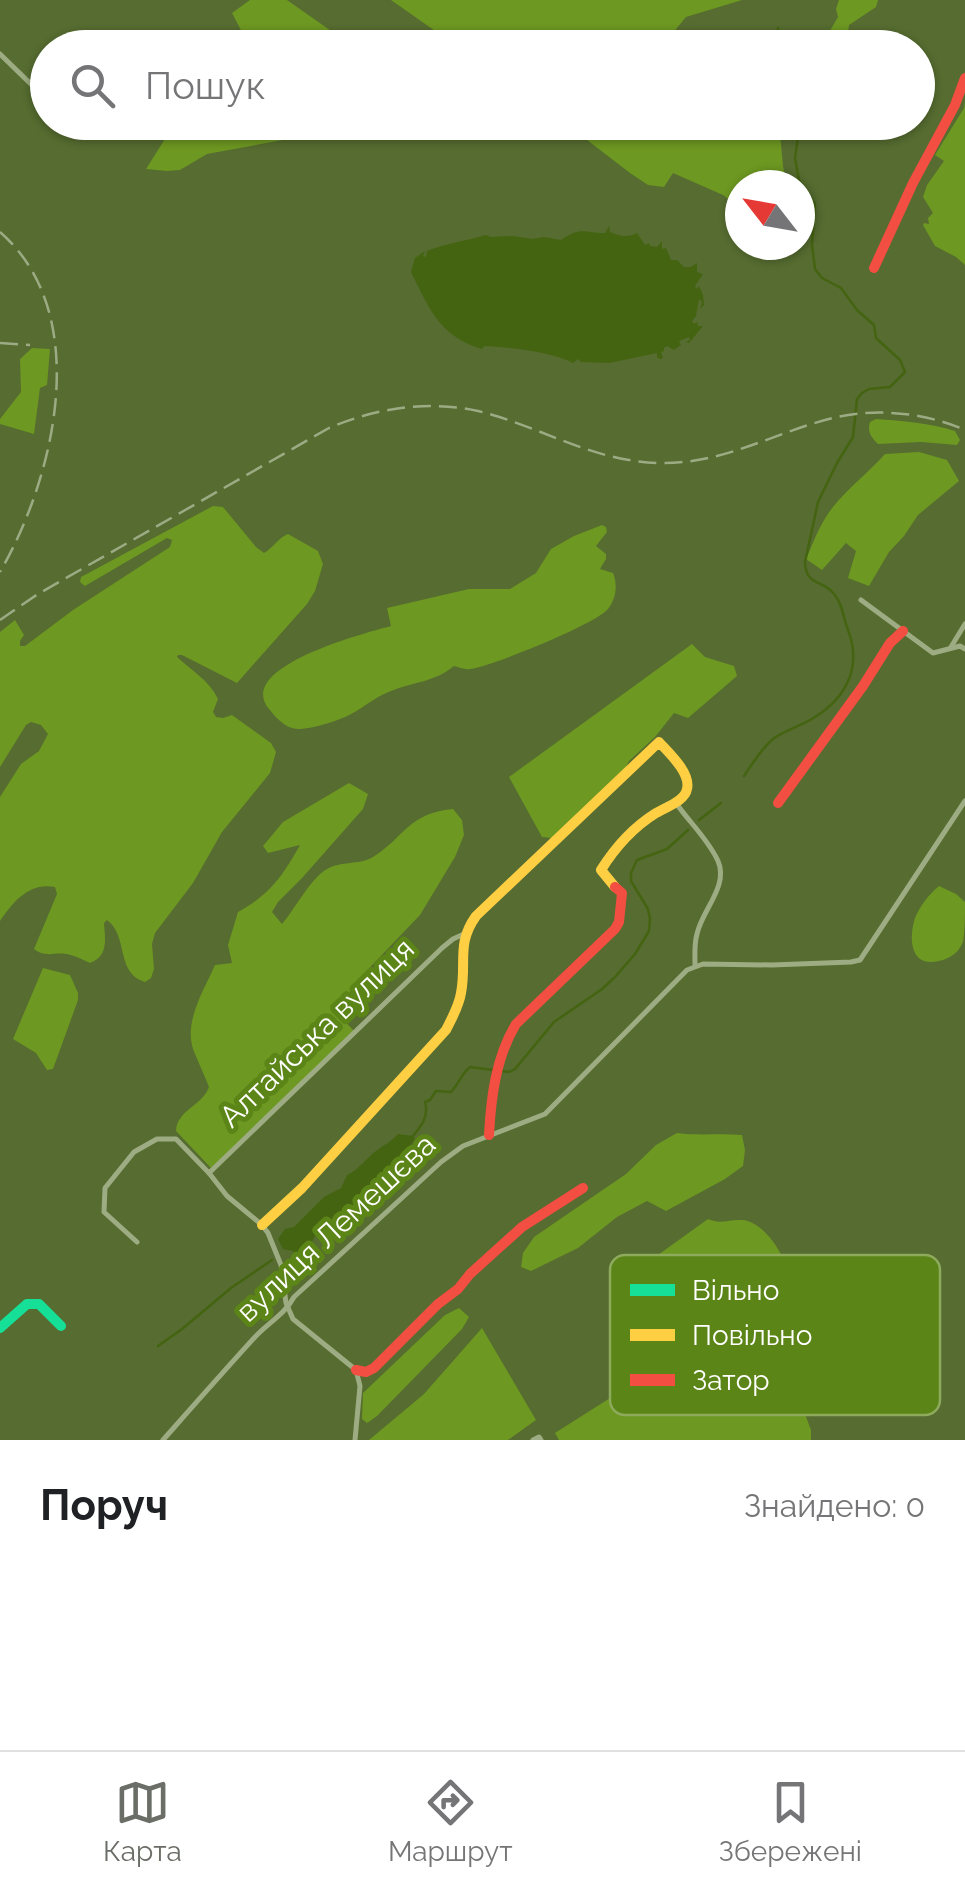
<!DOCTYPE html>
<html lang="uk">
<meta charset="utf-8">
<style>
:root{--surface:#fff;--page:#f2f2f2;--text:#202124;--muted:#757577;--line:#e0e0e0;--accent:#6a6e66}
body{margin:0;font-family:Raleway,sans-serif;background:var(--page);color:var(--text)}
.compass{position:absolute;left:725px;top:170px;width:90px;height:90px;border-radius:50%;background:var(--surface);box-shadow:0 2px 8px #0004;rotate:301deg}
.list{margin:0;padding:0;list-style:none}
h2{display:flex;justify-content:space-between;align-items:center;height:130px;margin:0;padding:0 40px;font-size:42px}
h2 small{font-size:32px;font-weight:400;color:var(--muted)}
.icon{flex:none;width:55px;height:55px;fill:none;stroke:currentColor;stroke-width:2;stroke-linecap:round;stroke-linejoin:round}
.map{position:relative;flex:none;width:965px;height:1440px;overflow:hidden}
.search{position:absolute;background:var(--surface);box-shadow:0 2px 8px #0004;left:30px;right:30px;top:30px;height:110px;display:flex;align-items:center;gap:25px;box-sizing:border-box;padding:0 35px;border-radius:55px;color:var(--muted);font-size:38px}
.sheet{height:310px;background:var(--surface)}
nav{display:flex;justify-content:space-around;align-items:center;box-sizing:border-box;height:140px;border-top:2px solid var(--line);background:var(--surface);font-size:28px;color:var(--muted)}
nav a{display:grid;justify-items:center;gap:5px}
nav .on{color:var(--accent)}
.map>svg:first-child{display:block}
</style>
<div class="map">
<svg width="965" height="1440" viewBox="0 0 965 1440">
<rect width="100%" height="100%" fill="#566c30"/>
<g fill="#6d9821">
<path d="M 250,0 L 287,0 L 354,47 L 238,47 L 244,36 L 232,13 Z"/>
<path d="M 391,0 L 742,0 L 686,17 L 672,34 C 686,45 706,45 723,47 L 458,47 Z"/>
<path d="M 839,0 L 878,0 L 876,7 L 849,25 L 847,41 L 852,47 L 812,47 L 831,29 L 838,17 L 836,9 Z"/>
<path d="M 965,101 L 965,265 L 956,257 L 935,246 L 923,225 L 924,223 L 929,224 L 928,218 L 933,213 L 923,197 L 927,185 L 944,161 L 935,155 L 964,108 Z"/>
<path d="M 175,123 L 175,122 L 375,123 L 207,154 L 180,170 L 167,171 L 146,169 Z"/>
<path d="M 565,123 L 779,123 L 783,166 L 787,185 L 740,185 L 740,208 L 723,195 L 673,173 L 664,187 L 648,185 L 630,173 Z"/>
<path d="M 32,348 L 50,349 L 47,385 L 40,388 L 34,434 L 0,424 L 0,419 L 21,392 L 20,359 Z"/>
<path d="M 876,419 C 903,421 930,423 955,431 L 960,440 L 957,445 L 921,442 L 878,444 C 871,437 867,432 870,422 Z"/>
<path d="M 919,452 L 947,460 L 959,481 L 918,515 L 904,536 L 889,552 L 869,586 L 848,578 L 856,551 L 846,543 L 822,570 L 806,559 C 814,541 820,523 833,507 C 847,489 869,472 885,454 Z"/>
<path d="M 213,506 L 223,507 L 256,547 L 264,553 C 274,547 278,538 288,534 L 318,551 L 323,564 L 315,591 L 307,604 L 237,683 L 182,655 L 178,655 L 177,657 C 192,671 209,680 218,699 L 213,712 L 216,717 L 223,718 L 232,715 L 271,743 L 276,752 L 270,773 L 222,832 L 193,883 L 155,933 L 152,944 L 154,969 L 151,978 L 145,982 C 115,973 129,936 107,920 L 104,923 C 105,939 109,956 90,963 C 83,960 74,955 66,954 C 53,952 46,958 34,949 L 57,894 L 55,887 C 29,882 13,902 0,921 L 0,797 L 21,764 L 39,751 L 48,734 L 41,725 L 31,722 L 26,725 L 0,767 L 0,632 L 15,620 L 24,635 L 20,641 L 20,646 L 25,646 L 73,610 L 170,547 L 172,540 L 167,538 L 85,586 L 80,582 L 81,577 Z"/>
<path d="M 602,525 L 606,527 L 607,532 L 596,546 L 606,554 L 606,559 L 600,569 L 613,573 C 618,585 616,599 608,609 C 596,624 490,667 470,669 C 466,670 458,667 454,666 C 435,682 413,682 391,691 C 378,696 369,703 358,710 C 345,719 316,728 300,729 C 287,730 277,719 269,709 C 234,667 365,633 391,626 L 387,608 L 469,589 L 510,589 L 536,573 L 551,549 L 574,536 Z"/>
<path d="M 692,644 L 705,657 L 734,666 L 737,676 L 688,718 L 674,713 L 655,737 L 629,761 L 620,778 L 552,838 L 542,837 L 509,777 Z"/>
<path d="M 349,783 L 368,794 L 363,809 L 302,878 L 278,902 L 272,912 L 282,924 C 295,909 310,879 327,869 C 340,861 360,865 373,857 C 405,837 408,813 453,809 L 462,820 L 464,835 L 455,857 L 420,915 L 357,981 L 337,1013 L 354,1031 L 211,1168 L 176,1131 C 177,1110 202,1106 209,1087 C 204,1074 198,1062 193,1049 C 184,1021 204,990 215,965 L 232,963 L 228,945 L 238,912 C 270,894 282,877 300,845 L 268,853 L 263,846 L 283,822 Z"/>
<path d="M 939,886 L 956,894 L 965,902 C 965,913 965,931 963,942 C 959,952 950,959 939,961 C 911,968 908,940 915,918 C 920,906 929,894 939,886 Z"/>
<path d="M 43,968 L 70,975 L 78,993 L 78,1000 L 53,1069 L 47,1070 L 36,1053 L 13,1039 Z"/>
<path d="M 677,1133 C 699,1136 720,1133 742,1135 L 745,1150 L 743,1166 L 725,1179 L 666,1211 L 647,1201 L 617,1217 L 578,1248 L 531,1271 L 521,1267 L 523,1253 L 534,1237 L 626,1174 L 656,1145 Z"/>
<path d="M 708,1219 C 721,1225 728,1219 742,1220 C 760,1221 778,1245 784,1261 L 762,1272 L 768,1280 L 763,1294 L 726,1315 L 717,1305 L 715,1299 L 724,1289 L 719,1281 L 699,1288 L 671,1310 L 664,1310 L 660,1305 L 658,1297 L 650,1289 L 644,1288 L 635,1277 L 637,1270 Z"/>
<path d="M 791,1283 L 799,1292 L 790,1310 L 799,1335 L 780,1396 L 779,1405 L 798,1395 L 811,1430 L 811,1440 L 559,1440 L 555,1433 Z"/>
<path d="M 459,1308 L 469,1317 L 462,1329 L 377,1416 L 367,1423 L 362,1419 L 363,1393 L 445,1315 Z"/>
<path d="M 482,1328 L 536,1420 L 508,1440 L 369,1440 L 424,1394 Z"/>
</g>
<g fill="#446411">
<path d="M 609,226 L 610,232 C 618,236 629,238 637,233 L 645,245 L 649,243 L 650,246 L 657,247 L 662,241 L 662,249 L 666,248 L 671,260 L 677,260 L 684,267 L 691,267 L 697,263 L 697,272 L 703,274 L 695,286 L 696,289 L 699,286 L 703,295 L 704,305 L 700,309 L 702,302 L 699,299 L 696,316 L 692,321 L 694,324 L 697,322 L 698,326 L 703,326 L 689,343 L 686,342 L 690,340 L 689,337 L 679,341 L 681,345 L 674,350 L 667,346 L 664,348 L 664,351 L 661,352 L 663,358 L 661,359 L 657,358 L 657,353 L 609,363 L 581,362 L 578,359 L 573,363 C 552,352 508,347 484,346 L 482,349 C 439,336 429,308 411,272 L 415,258 L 425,251 L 423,256 L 426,257 L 427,251 C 447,243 466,241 486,235 L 491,237 L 512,236 L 533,239 L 544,237 L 561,240 C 581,226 583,233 605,233 Z"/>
<path d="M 398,1134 L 413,1136 L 415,1139 L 399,1160 L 386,1169 L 383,1176 L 366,1188 L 350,1209 L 349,1215 L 342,1215 L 318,1230 L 307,1251 L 295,1258 L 293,1251 L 283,1249 L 278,1239 L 285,1229 L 294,1227 L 324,1197 L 341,1188 L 347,1175 C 359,1170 365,1159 376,1151 C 384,1145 390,1143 398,1134 Z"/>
</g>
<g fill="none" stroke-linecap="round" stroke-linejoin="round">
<g stroke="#446411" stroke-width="2.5">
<path d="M 775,48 L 778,28"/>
<path d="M 744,776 C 753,763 761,749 773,739 C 786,729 802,726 815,717 C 847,697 862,666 848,630 C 843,618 843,604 834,594 C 823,579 806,587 805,562 L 818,502 L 837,463 L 853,437 L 857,399 L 862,393 L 869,389 L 890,387 L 905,372 L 900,360 L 876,338 L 874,325 L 857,310 L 841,288 L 822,278 L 815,269 L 812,245 L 815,204 L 799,180 L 795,158 L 800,122"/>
<path d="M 699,820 L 721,803"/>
<path d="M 411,1138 C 422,1126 429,1116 425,1102 L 430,1100 L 436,1091 L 451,1092 C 459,1084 461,1074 470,1067 L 509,1072 L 515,1069 L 554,1022 L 602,989 L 615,977 L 635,954 L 649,931 L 650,919 L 648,909 L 631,881 L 631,873 L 637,860 L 667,849 L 688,830"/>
<path d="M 158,1346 L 182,1329 L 231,1288 L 272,1260"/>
</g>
<g stroke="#9dac82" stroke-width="5">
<path d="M 0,54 L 39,92"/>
<path d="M 861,600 L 933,653 L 960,646 L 965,649"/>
<path d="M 951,647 L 965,624"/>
<path d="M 676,803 C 689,822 708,839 718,861 C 729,886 702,910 697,934 C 694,944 695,955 695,965"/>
<path d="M 209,1173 L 442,948 L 453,939 L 464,934"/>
<path d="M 137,1242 L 104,1212 L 105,1188 L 134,1152 L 157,1139 L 176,1139 L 209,1173 L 227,1196 L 262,1225 L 268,1233 L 281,1265 L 286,1303 L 293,1319 L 356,1370 L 360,1386 L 355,1440"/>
<path d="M 163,1440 C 194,1405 224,1371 255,1337 C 268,1323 285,1314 294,1297 L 441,1162 L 463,1146 L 545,1114 L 687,970 L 703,964 L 772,965 L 851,962 L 860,960 L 965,801"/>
<path d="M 533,1440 L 539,1437 L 541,1440"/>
</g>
<path stroke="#16e098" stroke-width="10" d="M 0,1328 L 27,1304 L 39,1304 L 61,1326"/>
<path stroke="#ffcf43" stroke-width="10" d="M 262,1225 L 302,1188 L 446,1030 C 452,1018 459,1006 461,993 C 467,962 456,944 476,916 L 659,742 C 669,753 691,773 687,789 C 685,801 666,807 656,813 C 632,828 616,846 601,870 L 615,887"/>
<g stroke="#f24e42" stroke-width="10">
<path d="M 874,268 L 913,183 L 955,105 L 965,78"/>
<path d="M 778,803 L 863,686 L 890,643 L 903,631"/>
<path d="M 489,1135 C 491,1097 496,1057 516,1024 L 615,929 L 619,922 L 622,893 L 615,887"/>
<path d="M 356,1370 L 366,1372 L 374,1368 L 438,1304 L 458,1289 L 470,1274 L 522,1227 L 583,1188"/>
</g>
<g stroke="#9dab85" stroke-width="2.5" stroke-dasharray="18 8" stroke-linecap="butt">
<path d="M 0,232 C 94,314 55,477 0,572"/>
<path d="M 0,343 L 30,345"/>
<path d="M 0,620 L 38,594 L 329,428 C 376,408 428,400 478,411 C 543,427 592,462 661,463 C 726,464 776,431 837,417 C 879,408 926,413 965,430"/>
</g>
</g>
<g text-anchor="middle" stroke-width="10" stroke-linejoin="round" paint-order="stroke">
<g font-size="30" fill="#fff" stroke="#5c8517">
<text transform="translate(317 1033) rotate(-44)" y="10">Алтайська вулиця</text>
<text transform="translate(336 1228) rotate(-43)" y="10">вулиця Лемешєва</text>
</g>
</g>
<rect x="610" y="1255" width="330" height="160" rx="15" fill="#5c8517" stroke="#8daa5d" stroke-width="2.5"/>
<rect x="630" y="1284" width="45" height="12" fill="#16e098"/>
<rect x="630" y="1329" width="45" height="12" fill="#ffcf43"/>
<rect x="630" y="1374" width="45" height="12" fill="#f24e42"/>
<g font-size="28" fill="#fff">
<text x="692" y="1300">Вільно</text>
<text x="692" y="1345">Повільно</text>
<text x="692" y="1390">Затор</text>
</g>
</svg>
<svg class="compass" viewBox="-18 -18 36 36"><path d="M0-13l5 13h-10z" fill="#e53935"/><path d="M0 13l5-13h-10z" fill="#757577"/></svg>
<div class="search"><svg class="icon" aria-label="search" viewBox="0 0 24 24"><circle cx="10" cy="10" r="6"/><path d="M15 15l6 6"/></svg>Пошук</div>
</div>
<section class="sheet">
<h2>Поруч<small>Знайдено: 0</small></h2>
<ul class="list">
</ul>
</section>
<nav>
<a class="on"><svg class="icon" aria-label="map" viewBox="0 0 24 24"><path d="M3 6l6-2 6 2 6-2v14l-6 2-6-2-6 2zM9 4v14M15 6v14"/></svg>Карта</a>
<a><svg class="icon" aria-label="directions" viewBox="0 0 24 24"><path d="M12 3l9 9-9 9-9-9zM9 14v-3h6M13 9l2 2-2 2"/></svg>Маршрут</a>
<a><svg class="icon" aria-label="saved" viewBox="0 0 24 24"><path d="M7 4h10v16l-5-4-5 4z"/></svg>Збережені</a>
</nav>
